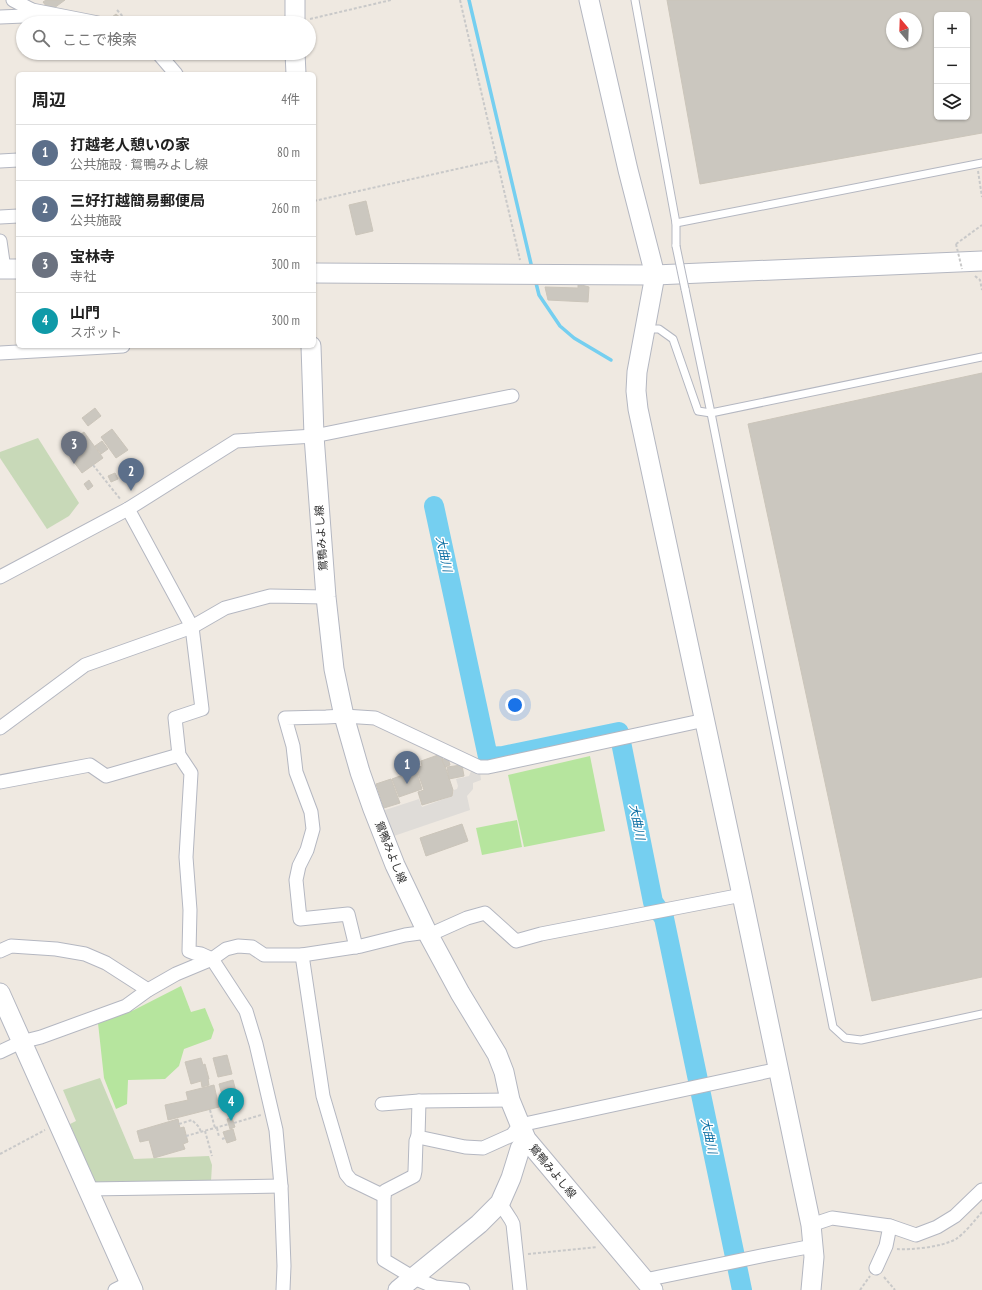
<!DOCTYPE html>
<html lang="ja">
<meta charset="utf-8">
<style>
:root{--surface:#fff;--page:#f2f2f2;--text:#222;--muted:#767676;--line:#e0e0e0;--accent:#4264fb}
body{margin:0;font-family:"PT Sans Narrow","Noto Sans JP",sans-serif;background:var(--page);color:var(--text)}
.controls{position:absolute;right:12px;top:12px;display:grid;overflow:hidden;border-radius:6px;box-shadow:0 1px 3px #0004}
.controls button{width:36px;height:36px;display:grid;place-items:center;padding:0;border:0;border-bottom:1px solid var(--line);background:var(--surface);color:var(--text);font:20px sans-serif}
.compass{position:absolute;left:886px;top:12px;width:36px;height:36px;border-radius:50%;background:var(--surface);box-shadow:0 1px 3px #0004;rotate:341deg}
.you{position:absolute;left:515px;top:705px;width:14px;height:14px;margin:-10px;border:3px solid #fff;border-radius:50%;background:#1a73e8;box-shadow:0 0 0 6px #1a73e833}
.badge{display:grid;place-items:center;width:26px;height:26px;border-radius:50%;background:var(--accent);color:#fff;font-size:13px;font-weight:700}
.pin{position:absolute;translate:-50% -33px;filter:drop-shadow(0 1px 2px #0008)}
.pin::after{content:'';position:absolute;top:21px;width:14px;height:12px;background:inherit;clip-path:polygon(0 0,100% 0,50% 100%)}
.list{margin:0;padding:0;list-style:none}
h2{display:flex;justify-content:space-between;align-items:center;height:52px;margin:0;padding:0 16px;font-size:17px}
h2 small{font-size:13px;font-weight:400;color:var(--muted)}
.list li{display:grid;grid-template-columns:26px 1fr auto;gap:12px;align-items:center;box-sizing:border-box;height:56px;padding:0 16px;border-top:1px solid var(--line)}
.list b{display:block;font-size:15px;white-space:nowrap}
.list p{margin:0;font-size:13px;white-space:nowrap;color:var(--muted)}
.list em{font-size:13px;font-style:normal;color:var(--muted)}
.icon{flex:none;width:22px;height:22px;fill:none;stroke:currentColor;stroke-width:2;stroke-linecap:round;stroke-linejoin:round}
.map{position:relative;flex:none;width:982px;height:1290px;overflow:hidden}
.search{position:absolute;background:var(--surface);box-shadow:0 1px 3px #0004;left:16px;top:16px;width:300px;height:44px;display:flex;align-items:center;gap:10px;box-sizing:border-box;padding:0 14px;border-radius:22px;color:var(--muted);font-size:15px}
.panel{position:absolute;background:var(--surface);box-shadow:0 1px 3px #0004;left:16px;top:72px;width:300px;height:276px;border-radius:6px}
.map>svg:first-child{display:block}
</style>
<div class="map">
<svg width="982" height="1290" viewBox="0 0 982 1290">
<rect width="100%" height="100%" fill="#efe9e1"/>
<g fill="#b6e59e">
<path d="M 590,756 L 605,831 L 524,847 L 508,775 Z"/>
<path d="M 517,820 L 522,847 L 482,855 L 476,828 Z"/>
<path d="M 181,986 L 191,1012 L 205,1008 L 214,1030 L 211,1039 L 184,1049 L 179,1066 L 165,1079 L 128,1080 L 127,1104 L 116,1109 L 104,1078 L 98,1023 L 134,1010 Z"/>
</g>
<g fill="#c8d9b8">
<path d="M 38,438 L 79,503 L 69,516 L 47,529 L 0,458 L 0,452 Z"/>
<path d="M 100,1078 L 134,1159 L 209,1156 L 212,1165 L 211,1181 L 94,1182 L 70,1124 L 76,1121 L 63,1090 Z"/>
</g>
<path fill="#dfdcd8" d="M 472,769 L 480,772 L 481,780 L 473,783 L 473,789 L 467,796 L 470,810 L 388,838 L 379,812 L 419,799 L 422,807 L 452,796 L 454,790 L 457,789 L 458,786 L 456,779 L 469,776 Z"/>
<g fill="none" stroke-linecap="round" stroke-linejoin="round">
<g stroke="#75cff0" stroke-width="3.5">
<path d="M 469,0 L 532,268"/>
<path d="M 535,279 L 539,295 L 560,326 L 574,338 L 611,360"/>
</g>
<path stroke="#75cff0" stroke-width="20" d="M 434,506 L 488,757 L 503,756 L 619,732 L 653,902 L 664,918 L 742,1290"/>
</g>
<g fill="#cbc7bf" stroke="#cbc5ba" fill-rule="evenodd">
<path d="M 46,0 L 65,0 L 50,11 L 43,2 Z"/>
<path d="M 667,0 L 982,0 L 982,133 L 700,184 ZM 937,15 L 967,15 L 967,117 L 937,117 ZM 892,18 L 916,18 L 916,42 L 892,42 Z"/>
<path d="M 116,14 L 122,19 L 117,23 L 112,17 Z"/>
<path d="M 366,201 L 373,231 L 356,235 L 349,205 Z"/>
<path d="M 578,284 L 589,287 L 588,302 L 548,300 L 545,287 L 578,288 Z"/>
<path d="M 982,373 L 982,977 L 872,1001 L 748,424 Z"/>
<path d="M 95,408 L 101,416 L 88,426 L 82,418 Z"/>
<path d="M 112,429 L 128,450 L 116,458 L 101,437 Z"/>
<path d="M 84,432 L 103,458 L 82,473 L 63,447 Z"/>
<path d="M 102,441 L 108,449 L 101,454 L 95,446 Z"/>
<path d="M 115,473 L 118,479 L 111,482 L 108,476 Z"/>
<path d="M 89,480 L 93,486 L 88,490 L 84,484 Z"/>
<path d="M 441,754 L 453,790 L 452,796 L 422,805 L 418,792 L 424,790 L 416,768 L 422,766 L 421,761 Z"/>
<path d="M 448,758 L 450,765 L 445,767 L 442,760 Z"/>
<path d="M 462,765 L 464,776 L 449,779 L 447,767 Z"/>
<path d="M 416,770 L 422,789 L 399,797 L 392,779 Z"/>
<path d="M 391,779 L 400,803 L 384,808 L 376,784 Z"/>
<path d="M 462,824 L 468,841 L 426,856 L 420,838 Z"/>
<path d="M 227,1055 L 232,1074 L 218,1077 L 213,1058 Z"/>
<path d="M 201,1058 L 203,1065 L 205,1064 L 209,1079 L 208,1079 L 209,1085 L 202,1087 L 201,1081 L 191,1084 L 185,1062 Z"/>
<path d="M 233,1080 L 239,1103 L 225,1106 L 219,1084 Z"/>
<path d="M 214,1085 L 219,1107 L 168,1120 L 165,1105 L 188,1100 L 186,1092 Z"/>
<path d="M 232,1118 L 235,1127 L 230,1129 L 227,1119 Z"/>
<path d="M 178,1119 L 180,1128 L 184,1127 L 188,1142 L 183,1144 L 185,1149 L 154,1158 L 149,1140 L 140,1142 L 137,1131 Z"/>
<path d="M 233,1129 L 236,1140 L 227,1143 L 223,1132 Z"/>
</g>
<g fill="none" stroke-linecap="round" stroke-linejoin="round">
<defs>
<g id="lane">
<path d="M 635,0 L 676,223 L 676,246"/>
<path d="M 676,223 L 982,163"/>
<path d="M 685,289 L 711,413 L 833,1027 L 845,1038 L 861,1040 L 982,1014"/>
<path d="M 647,329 L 659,329 L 673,339 L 698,411 L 711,413 L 982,357"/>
</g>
<g id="street">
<path d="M 13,0 L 32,10 L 98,23"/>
<path d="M 0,17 L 24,16 L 32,10"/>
<path d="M 158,53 L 176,74"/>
<path d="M 0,161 L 18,160"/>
<path d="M 0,217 L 18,216"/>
<path d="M 0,241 L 4,269"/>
<path d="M 0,353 L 123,346"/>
<path d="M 128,509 L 192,627 L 202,709 L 175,718 L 179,755 L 191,773 L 186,857 L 190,910 L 189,951 L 194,953 L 201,954 L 212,959 L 246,1011 L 256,1044 L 276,1130 L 281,1186 L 284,1266 L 283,1290"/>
<path d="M 0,577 L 128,509 L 236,441 L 314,436 L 512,396"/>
<path d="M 0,728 L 85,665 L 192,627 L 225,608 L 270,596 L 326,597"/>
<path d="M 0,782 L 90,765 L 106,776 L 179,755"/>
<path d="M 429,935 L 467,918 L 485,913 L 516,941 L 541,934 L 742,895"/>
<path d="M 356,947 L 348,914 L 300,919 L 296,880 L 299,866 L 307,850 L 313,829 L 311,812 L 296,772 L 293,746 L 285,718 L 326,717 L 344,716 L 375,718 L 479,767 L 488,767 L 705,720"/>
<path d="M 0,951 L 11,946 L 56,949 L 85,954 L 106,963 L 148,990"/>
<path d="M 302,955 L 323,1096 L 346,1174 L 351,1180 L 384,1196 L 384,1260 L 414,1278 L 435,1287 L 463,1290"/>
<path d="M 0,1052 L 21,1042 L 41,1037 L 126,1006 L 148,990 L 176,974 L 212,959 L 226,949 L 238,946 L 252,947 L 264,955 L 302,955 L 361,946 L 405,935 L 427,932"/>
<path d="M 419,1101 L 418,1137 L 465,1147 L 483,1148 L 512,1135 L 520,1125 L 779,1069"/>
<path d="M 382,1104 L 419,1101 L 510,1100"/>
<path d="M 88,1189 L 281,1186"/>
<path d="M 384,1196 L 385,1191 L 414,1176 L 415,1171 L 416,1141 L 418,1136"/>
<path d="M 500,1203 L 511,1220 L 513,1224 L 520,1290"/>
<path d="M 811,1225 L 832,1218 L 890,1226 L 916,1235 L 937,1227 L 955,1216 L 982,1190"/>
<path d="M 876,1268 L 886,1246 L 890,1226"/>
<path d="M 645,1280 L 766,1255 L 813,1246"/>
<path d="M 115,1290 L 129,1283"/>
</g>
<g id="secondary">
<path d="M 589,0 L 628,170 L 655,275 L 637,372 L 636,391 L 638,409 L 742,895 L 811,1225 L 814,1257 L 811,1290"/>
<path d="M 295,23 L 295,0"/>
<path d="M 295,53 L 296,74"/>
<path d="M 0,269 L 18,269"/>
<path d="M 314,273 L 655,275 L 982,261"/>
<path d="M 311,346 L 314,436 L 326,597 L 334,669 L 344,716 L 360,772 L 373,809 L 395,865 L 427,932 L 460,993 L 497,1054 L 504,1072 L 510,1100 L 526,1139 L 653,1290"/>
<path d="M 0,993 L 133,1290"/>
<path d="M 398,1290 L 479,1224 L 500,1203 L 511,1178 L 520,1149 L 526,1139"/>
</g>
</defs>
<use href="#lane" stroke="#b4b7c1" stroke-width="9"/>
<use href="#street" stroke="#b4b7c1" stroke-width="15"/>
<use href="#secondary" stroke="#b4b7c1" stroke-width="21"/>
<g stroke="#c9c9c9" stroke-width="2" stroke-dasharray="3 2" stroke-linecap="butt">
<path d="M 460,0 L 520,260"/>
<path d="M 117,10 L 125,19"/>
<path d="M 310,19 L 391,0"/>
<path d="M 978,171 L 982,197"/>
<path d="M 314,201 L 497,160"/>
<path d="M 956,244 L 982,225"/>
<path d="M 975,276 L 980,280 L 982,290"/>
<path d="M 93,465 L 121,500"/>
<path d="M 210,1110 L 215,1128"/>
<path d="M 234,1123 L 261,1115"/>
<path d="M 179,1124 L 192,1120 L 199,1127 L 201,1132"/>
<path d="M 217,1128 L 219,1137"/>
<path d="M 205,1131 L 212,1156"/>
<path d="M 186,1136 L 229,1124"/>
<path d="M 222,1139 L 225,1138"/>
<path d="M 0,1154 L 45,1130"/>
<path d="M 897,1249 C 912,1250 942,1247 956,1239 C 964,1234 975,1220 982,1212"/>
<path d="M 528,1254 L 597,1247"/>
<path d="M 884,1277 L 895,1290"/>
<path d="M 860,1290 L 870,1276"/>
</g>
<use href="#lane" stroke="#fff" stroke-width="7"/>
<use href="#street" stroke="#fff" stroke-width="13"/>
<use href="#secondary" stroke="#fff" stroke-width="19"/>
<defs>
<path id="lane-bridge" d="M 676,246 L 685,289"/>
</defs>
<use href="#lane-bridge" stroke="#b4b7c1" stroke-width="9" stroke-linecap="butt"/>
<path stroke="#c9c9c9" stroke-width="2" stroke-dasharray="3 2" stroke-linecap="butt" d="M 956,244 L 962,269"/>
<use href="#lane-bridge" stroke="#fff" stroke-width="7"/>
</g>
<g text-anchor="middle" stroke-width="3" stroke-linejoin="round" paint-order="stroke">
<g font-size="11" fill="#2e2e2e" stroke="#fff">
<text transform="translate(321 538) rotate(-94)" y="4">鴛鴨みよし線</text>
<text transform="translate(391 852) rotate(68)" y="4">鴛鴨みよし線</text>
<text transform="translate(553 1171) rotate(50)" y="4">鴛鴨みよし線</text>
</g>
<g font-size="12" font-style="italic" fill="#0d6fa3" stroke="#fff">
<text transform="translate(444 554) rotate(78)" y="4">大曲川</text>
<text transform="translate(637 822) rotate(79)" y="4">大曲川</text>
<text transform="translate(709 1136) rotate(78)" y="4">大曲川</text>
</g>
</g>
</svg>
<div class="controls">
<button>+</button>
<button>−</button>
<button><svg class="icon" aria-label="layers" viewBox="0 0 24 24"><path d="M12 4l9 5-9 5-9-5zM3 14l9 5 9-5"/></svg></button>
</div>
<svg class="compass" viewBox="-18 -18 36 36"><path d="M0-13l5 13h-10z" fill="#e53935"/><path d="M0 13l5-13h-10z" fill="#767676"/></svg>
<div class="you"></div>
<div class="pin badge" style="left:407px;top:784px;background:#5c6f8a">1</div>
<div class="pin badge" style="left:131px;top:491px;background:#5c6f8a">2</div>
<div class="pin badge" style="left:74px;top:464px;background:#6b7280">3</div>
<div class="pin badge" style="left:231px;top:1121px;background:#0f9aa8">4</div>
<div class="search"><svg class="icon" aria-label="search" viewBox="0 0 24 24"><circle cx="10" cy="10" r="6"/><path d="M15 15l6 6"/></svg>ここで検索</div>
<section class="panel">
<h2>周辺<small>4件</small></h2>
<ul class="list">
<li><span class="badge" style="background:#5c6f8a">1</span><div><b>打越老人憩いの家</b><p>公共施設 · 鴛鴨みよし線</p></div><em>80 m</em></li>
<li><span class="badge" style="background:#5c6f8a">2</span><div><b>三好打越簡易郵便局</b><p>公共施設</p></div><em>260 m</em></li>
<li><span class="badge" style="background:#6b7280">3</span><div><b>宝林寺</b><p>寺社</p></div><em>300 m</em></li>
<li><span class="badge" style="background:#0f9aa8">4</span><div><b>山門</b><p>スポット</p></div><em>300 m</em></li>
</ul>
</section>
</div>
